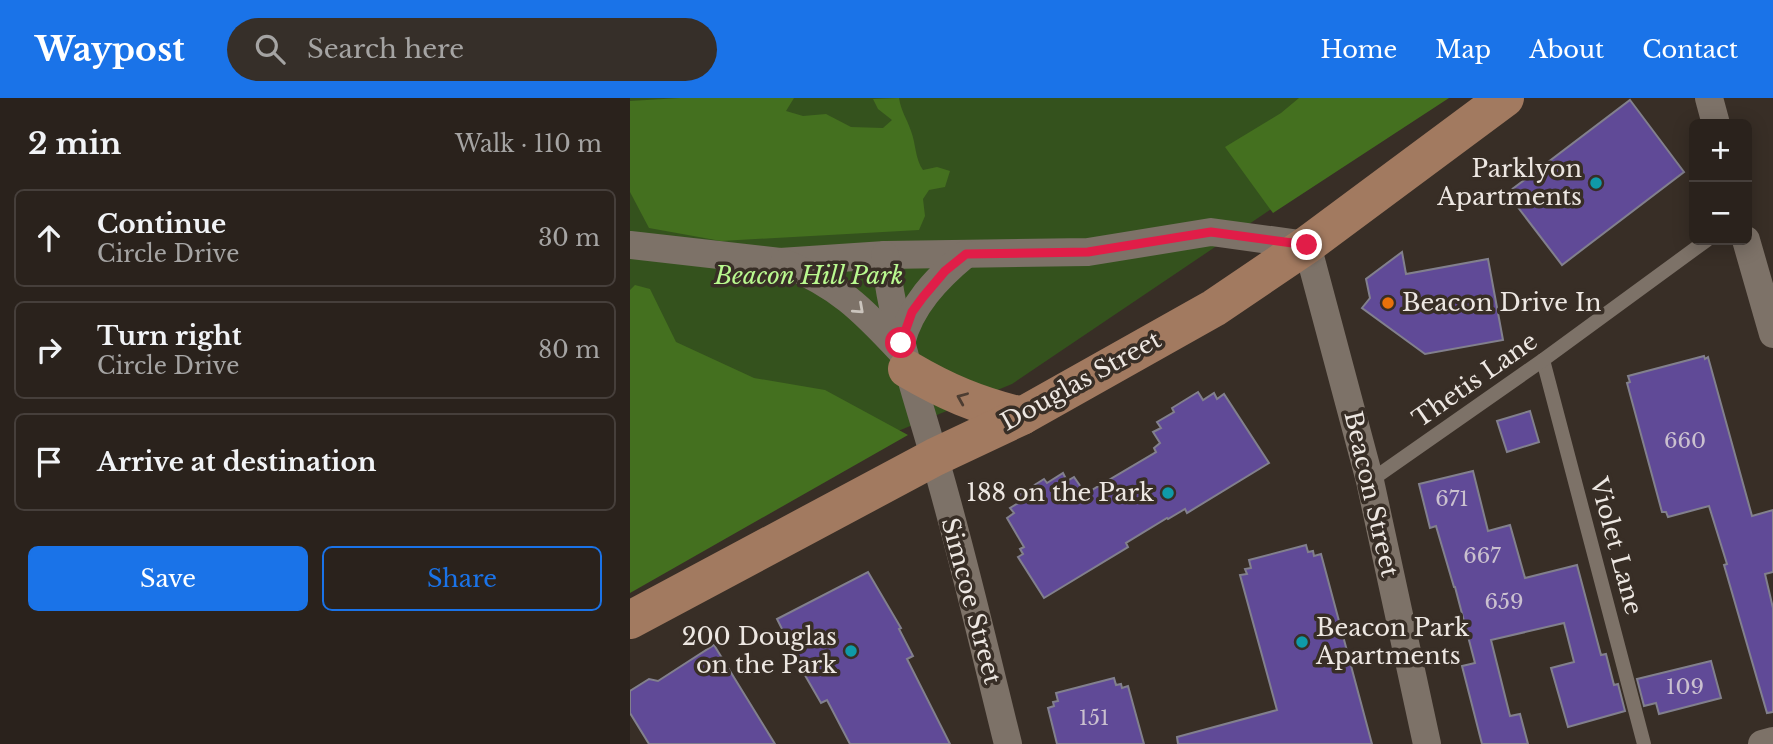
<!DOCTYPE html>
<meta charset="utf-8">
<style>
:root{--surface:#2a221c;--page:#362f29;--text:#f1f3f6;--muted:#a5a4a3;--line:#463f3b;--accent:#1a73e8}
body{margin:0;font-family:"Libre Baskerville",serif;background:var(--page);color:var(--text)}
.controls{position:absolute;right:21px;top:21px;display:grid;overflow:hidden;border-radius:10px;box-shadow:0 4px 18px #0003}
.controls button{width:63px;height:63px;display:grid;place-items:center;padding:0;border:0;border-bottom:2px solid var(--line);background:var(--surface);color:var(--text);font:35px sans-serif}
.stop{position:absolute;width:21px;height:21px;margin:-16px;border:5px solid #e11d48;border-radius:50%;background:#fff}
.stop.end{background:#e11d48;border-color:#fff;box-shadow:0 2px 7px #0008}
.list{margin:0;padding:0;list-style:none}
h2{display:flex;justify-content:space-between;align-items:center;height:91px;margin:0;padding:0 28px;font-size:30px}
h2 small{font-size:23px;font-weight:400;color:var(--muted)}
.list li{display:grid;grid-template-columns:46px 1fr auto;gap:21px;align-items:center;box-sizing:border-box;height:98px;margin:0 14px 14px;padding:0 14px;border:2px solid var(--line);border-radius:10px}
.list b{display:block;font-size:26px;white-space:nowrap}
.list p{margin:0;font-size:23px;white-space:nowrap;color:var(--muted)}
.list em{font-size:23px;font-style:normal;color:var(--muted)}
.actions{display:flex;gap:14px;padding:21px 28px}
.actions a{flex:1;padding:16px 0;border:2px solid var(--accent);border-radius:10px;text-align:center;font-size:24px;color:var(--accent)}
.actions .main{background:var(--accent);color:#fff}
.icon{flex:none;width:38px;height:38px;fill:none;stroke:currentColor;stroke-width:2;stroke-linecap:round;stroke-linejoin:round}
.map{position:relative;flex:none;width:1143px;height:646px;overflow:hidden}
header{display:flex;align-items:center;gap:42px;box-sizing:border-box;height:98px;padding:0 35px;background:var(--accent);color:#fff}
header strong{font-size:33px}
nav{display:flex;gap:38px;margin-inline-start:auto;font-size:24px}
.search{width:490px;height:63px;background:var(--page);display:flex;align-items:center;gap:18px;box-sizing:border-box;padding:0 24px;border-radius:38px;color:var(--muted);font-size:26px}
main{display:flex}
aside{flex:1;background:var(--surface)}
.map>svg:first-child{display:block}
</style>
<header>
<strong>Waypost</strong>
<div class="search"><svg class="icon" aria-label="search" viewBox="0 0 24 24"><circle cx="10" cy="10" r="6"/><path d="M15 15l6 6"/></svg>Search here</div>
<nav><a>Home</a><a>Map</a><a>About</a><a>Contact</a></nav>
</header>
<main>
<aside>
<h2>2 min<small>Walk · 110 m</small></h2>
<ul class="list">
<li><svg class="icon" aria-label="ahead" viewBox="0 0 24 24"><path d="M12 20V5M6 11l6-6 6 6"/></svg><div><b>Continue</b><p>Circle Drive</p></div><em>30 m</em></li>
<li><svg class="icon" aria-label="right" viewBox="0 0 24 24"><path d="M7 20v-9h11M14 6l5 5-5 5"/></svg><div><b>Turn right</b><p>Circle Drive</p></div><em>80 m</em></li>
<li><svg class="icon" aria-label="arrive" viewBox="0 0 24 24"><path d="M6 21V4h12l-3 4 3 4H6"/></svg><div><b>Arrive at destination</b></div></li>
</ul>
<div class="actions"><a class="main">Save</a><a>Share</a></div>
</aside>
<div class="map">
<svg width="1143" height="646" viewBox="0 0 1143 646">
<rect width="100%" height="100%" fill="#382e26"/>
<path fill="#34521d" d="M 0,0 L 806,0 L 382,286 L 193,364 L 0,470 Z"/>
<g fill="#44701f">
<path d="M 50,0 L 164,0 L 156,13 L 173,18 L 196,16 L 221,29 L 253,30 L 262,22 L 248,11 L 243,1 L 269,0 C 271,13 277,21 281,33 C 286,46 285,61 293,72 L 307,69 L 320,73 L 315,89 L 299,92 L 293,101 L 295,118 L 289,132 L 91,143 L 19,130 L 0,94 L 0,3 Z"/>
<path d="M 669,0 L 819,0 L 643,115 L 595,49 L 651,15 Z"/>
<path d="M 5,187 L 20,191 L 46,244 L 124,280 L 195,292 L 278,337 L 0,495 L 0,192 Z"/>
</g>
<g fill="#604a97" stroke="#82808d" stroke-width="2">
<path d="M 1000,2 L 1054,74 L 932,167 L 877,95 Z"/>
<path d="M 772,154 L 776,176 L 858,161 L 873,242 L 795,256 L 732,210 L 740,200 L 736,181 Z"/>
<path d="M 1074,258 L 1075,261 L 1078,259 L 1122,418 L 1143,412 L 1143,474 L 1135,476 L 1143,510 L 1143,614 L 1137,615 L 1094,467 L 1097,466 L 1079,408 L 1038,419 L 1036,414 L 1032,414 L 997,285 L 1000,284 L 998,278 Z"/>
<path d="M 568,294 L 573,302 L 584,295 L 587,301 L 594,296 L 639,365 L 557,415 L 555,411 L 538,421 L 537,420 L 496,445 L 498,449 L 414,500 L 388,459 L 393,456 L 390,451 L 394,449 L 377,420 L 384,415 L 380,410 L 390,404 L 387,398 L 414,381 L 417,385 L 433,375 L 437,383 L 444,379 L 453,392 L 458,389 L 460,393 L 526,354 L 524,350 L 530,345 L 523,334 L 531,330 L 527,324 L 544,314 L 542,310 Z"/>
<path d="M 900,313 L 909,344 L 877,354 L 867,323 Z"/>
<path d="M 843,373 L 858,433 L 880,427 L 895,480 L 947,467 L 971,557 L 976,556 L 984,587 L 988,586 L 995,613 L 938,629 L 921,570 L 944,564 L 934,525 L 861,542 L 880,618 L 890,616 L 898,646 L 852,646 L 832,568 L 845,565 L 825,489 L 824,489 L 806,428 L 800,430 L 789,386 Z"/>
<path d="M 676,447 L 678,454 L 683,453 L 684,458 L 691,456 L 742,646 L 548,646 L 547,639 L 647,612 L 610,477 L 617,476 L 615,471 L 621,470 L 619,462 Z"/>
<path d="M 238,474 L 271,530 L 269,531 L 283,558 L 277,561 L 320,646 L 220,646 L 197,602 L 191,605 L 158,548 L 160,547 L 147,521 Z"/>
<path d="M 84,547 L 145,646 L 19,646 L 0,615 L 0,593 L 19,581 L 28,583 Z"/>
<path d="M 1081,563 L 1091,600 L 1029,616 L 1026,605 L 1014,608 L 1007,581 Z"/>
<path d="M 484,580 L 486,587 L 491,586 L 492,590 L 498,588 L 514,646 L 427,646 L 418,610 L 424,608 L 423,604 L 428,603 L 426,595 Z"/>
</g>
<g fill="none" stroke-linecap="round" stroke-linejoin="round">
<g stroke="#7d7268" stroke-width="14">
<path d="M 913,262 L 1014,646"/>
<path d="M 740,383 L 913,262 L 1077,142"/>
</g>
<g stroke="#7d7268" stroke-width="28">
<path d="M 1079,0 L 1086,26"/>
<path d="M 1116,142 L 1143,236"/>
<path d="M 0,147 L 150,164 L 255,157 L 458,154 L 581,134 L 677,147 L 740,383 L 797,646"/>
<path d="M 255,157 C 262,227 285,291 304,358 C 332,453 354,550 378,646"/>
<path d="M 154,165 C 208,187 232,211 271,253"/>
<path d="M 271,245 C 280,208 307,180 336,156"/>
<path d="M 1132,646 L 1143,643"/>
</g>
<g stroke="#a27a60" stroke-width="38">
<path d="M 277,271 C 316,294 347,307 392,318"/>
<path d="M 0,522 L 305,359 L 392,318 L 584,210 L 677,147 L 875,0"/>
</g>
</g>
<defs><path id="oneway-chevron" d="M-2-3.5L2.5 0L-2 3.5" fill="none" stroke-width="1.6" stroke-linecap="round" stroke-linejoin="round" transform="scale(1.75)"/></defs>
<use stroke="#cbc4bd" href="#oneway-chevron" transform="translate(229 211) rotate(42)"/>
<use stroke="#4d3d32" href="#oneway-chevron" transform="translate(332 300) rotate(-157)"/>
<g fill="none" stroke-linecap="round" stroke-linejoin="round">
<path stroke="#e11d48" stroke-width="9" d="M 271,245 L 282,214 L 293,199 L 315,173 L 336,156 L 458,154 L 581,134 L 677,147"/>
</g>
<g fill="#0f9aa8" stroke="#382e26" stroke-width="2.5">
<circle cx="966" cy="85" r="7"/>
<circle cx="538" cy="395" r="7"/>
<circle cx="672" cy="544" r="7"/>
<circle cx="221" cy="553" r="7"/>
</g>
<circle fill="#e8710a" stroke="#382e26" stroke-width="2.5" cx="758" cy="205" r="7"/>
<g text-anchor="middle" stroke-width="7" stroke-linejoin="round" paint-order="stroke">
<g font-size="21" fill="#cac0cf">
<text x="1055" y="350">660</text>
<text x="822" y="408">671</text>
<text x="852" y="465">667</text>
<text x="874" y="511">659</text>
<text x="1055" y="596">109</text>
<text x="464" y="627">151</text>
</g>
<g font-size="24" fill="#ede7e2" stroke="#382e26" text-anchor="end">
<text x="952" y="79">Parklyon<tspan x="952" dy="28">Apartments</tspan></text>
<text x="772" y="213" text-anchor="start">Beacon Drive In</text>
<text x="524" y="403">188 on the Park</text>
<text x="686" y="538" text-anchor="start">Beacon Park<tspan x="686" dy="28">Apartments</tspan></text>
<text x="207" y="547">200 Douglas<tspan x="207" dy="28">on the Park</tspan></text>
</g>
<g font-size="24" font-style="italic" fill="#b9f98f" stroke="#382e26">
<text x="179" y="186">Beacon Hill Park</text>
</g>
<g font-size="24" fill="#ede7e2" stroke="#382e26">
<text transform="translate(845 282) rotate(-35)" y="8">Thetis Lane</text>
<text transform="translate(451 283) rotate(-29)" y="8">Douglas Street</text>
<text transform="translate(741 396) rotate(77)" y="8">Beacon Street</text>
<text transform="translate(986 448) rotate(75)" y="8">Violet Lane</text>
<text transform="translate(341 503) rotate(75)" y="8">Simcoe Street</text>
</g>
</g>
</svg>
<div class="controls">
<button>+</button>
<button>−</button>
</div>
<div class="stop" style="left:271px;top:245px"></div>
<div class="stop end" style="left:677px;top:147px"></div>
</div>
</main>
